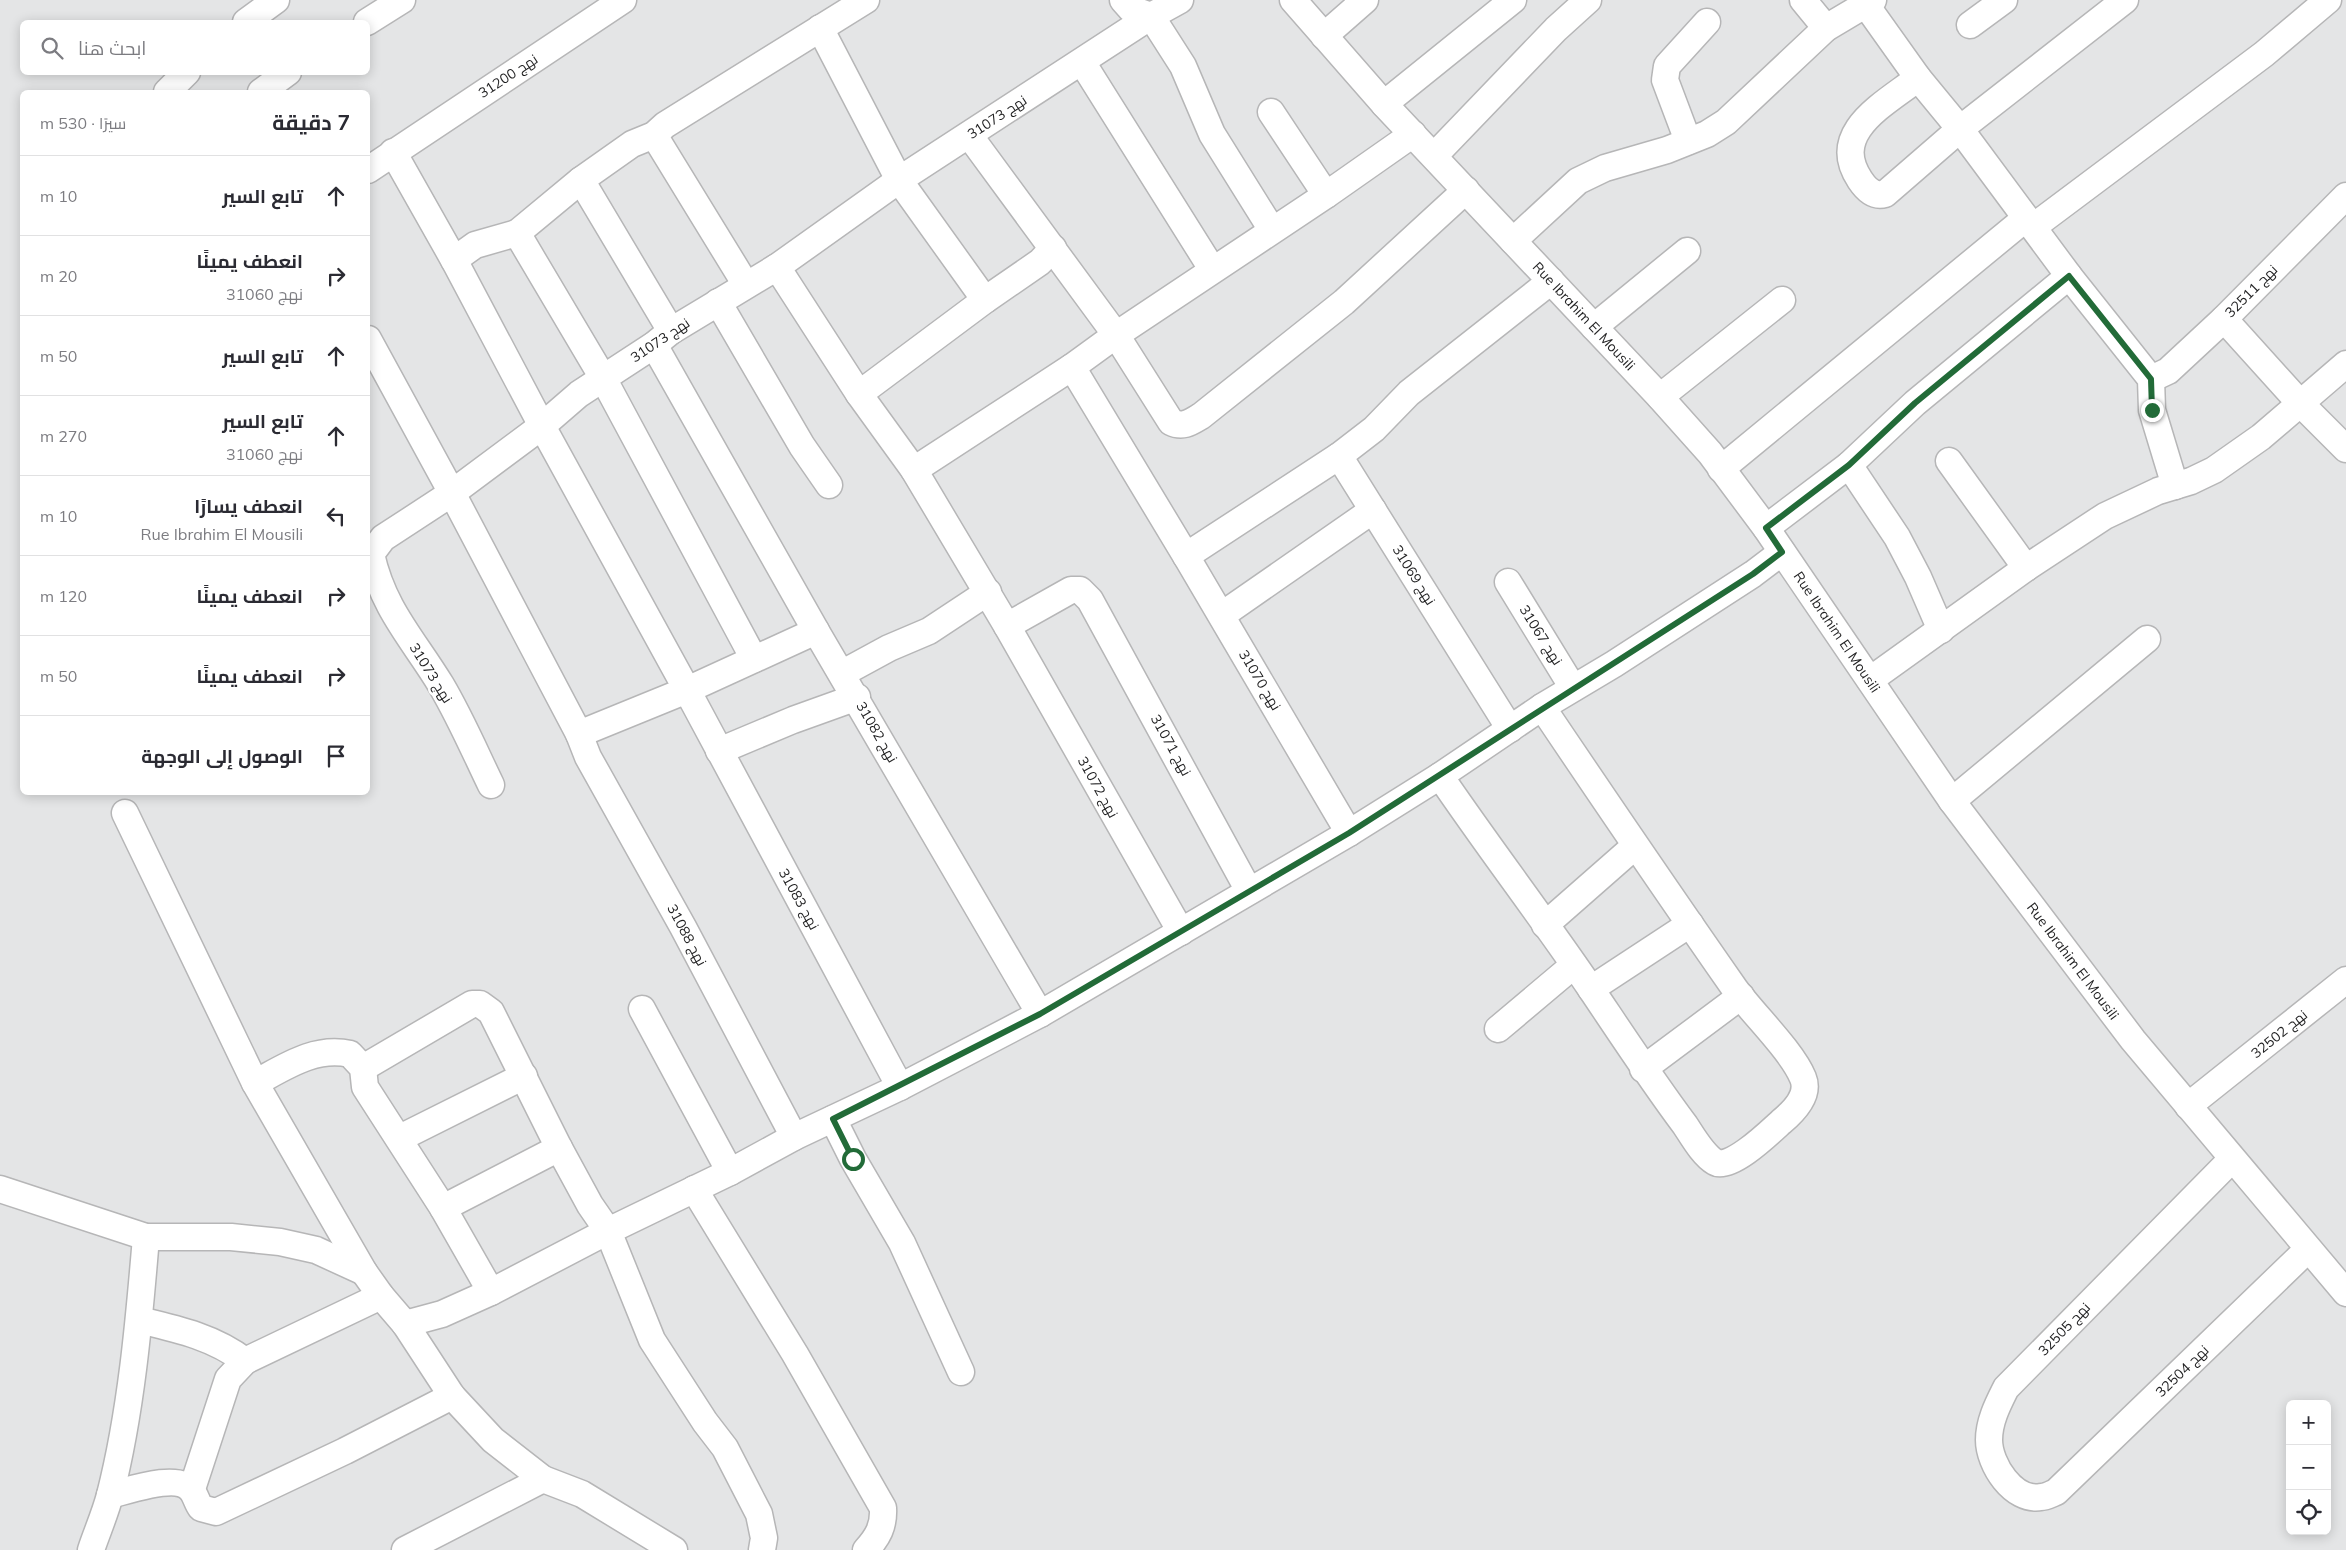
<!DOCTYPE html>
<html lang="ar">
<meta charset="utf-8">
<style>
:root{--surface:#fff;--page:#f7f7f7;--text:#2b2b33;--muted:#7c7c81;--line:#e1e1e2}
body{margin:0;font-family:Mulish,Cairo,sans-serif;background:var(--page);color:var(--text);direction:rtl}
.controls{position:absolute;right:15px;bottom:15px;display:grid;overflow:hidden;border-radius:8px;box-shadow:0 2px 12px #0003}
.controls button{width:45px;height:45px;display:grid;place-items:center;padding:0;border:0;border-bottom:1px solid var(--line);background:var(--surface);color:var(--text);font:25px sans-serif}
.stop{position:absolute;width:15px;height:15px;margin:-11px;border:4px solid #226b38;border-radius:50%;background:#fff}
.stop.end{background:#226b38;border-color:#fff;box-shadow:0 1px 5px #0008}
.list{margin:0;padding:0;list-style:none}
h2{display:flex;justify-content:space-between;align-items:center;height:65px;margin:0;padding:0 20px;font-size:21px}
h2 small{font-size:16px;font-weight:400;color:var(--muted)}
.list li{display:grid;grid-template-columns:32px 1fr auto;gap:15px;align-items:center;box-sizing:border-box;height:80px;padding:0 20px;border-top:1px solid var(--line)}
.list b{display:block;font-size:19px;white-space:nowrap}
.list p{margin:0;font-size:16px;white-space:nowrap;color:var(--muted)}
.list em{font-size:16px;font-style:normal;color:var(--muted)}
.icon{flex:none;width:28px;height:28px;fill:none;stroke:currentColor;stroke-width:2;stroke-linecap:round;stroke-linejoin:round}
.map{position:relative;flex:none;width:2346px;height:1550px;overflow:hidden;direction:ltr}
.search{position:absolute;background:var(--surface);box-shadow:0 2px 12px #0003;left:20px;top:20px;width:350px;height:55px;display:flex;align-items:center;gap:12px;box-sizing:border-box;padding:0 18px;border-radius:8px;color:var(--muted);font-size:19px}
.panel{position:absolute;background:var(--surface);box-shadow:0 2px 12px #0003;left:20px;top:90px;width:350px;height:705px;border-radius:8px;direction:rtl}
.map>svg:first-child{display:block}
</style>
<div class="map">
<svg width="2346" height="1550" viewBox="0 0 2346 1550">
<rect width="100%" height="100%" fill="#e4e5e6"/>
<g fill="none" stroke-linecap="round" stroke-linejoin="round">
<defs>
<g id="street">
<path d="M 1123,0 L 1131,9 L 1151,16 L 1183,66 L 1212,134 L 1272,230"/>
<path d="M 1293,0 L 1384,104 L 1660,397 L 1710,453 L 1766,528 L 1952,801 L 2133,1040 L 2346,1293"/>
<path d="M 1803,0 L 1826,28"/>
<path d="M 1866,5 L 1918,78 L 1960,129 L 2069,276 L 2151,379 L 2152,410 L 2175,486"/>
<path d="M 246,22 L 276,0"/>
<path d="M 367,22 L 402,0"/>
<path d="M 1970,25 L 2004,0"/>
<path d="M 820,28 L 899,180 L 985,300"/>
<path d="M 1324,36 L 1365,0"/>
<path d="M 1082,62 L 1212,269"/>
<path d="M 1918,78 C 1885,104 1828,132 1860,180 C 1866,189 1874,197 1885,194 L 1960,129 L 2125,0"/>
<path d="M 167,92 L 187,72"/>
<path d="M 261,92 L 288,72"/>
<path d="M 1384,104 L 1513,0"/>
<path d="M 1271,112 L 1326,195"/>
<path d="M 1413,134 L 1326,195 L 1116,335 L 1171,422 C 1183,428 1191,422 1201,416 L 1344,302 L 1466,190"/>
<path d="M 654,135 L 746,285"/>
<path d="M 969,135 L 1116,335 L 1072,367 L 1186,556"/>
<path d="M 1688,141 L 1665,80 L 1667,66 L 1707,22"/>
<path d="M 393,152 L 454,260"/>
<path d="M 1434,156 L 1556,29 L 1588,0"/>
<path d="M 368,170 L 623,0"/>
<path d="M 581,180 L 517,233 L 603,378 L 754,659"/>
<path d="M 2033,227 L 2264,54 L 2328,0"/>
<path d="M 517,233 L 475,245 L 454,260 L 542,426 L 687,690 L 579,734"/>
<path d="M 1513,241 L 1578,181 L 1605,168 L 1667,150 L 1707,134 L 1726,122 L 1826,28 L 1873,0"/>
<path d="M 777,267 L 859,394 L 985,300 L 1040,262 L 1053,248"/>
<path d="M 718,302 L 802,446 L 829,485"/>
<path d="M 2224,319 L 2299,402 L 2346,449"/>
<path d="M 1594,327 L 1687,251"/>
<path d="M 671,331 L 581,180 L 632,144 L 654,135 L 665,125 L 866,0"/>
<path d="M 368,339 L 452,493 L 579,734 L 588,757 L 683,927 L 794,1137"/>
<path d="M 654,345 L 816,631"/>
<path d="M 1072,367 L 914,470 L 1007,626 L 1071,590 L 1080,590 L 1090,600 L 1249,891"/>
<path d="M 2151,379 L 2168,371 L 2224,319 L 2346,196"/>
<path d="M 859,394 L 914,470"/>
<path d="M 1660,397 L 1782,300"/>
<path d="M 1339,456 L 1510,729"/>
<path d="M 1949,461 L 2026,568"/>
<path d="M 1849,465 L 1897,537 L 1918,577 L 1941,630"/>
<path d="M 1721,469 L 2026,218"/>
<path d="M 1766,528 L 1849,465 L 1915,403 L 2069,276"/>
<path d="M 1508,582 L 1573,688"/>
<path d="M 1222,615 L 1373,510"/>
<path d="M 1007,626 L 1181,932"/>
<path d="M 843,673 L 889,648 L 929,631 L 988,592"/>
<path d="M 1870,680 L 2026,568 L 2105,516 L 2158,491 L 2191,481 L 2214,470 L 2261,437 L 2346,364"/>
<path d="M 719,751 L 793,720 L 857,697"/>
<path d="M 1440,776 C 1489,848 1542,917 1591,989 C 1622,1035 1652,1081 1685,1125 C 1693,1137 1703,1155 1715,1162 C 1730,1171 1770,1132 1781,1122 C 1793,1112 1810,1095 1803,1078 C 1792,1051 1753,1014 1735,989 C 1670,896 1606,802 1542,707"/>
<path d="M 491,785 C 475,752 460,717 441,685 C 413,639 383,609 371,554 L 383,538 L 452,493 L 542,426 L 579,394 L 654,345 L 671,331 L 777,267 L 899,180 L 1151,16 L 1180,0"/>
<path d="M 1952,801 L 2147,639"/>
<path d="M 125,813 L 255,1083 L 364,1272 L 381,1296 L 405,1324 L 452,1396 L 493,1440 L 543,1479 L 582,1494 L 674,1550"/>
<path d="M 1349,833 L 1186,556 L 1339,456 L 1374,429 L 1409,393 L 1551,281"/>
<path d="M 1545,925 L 1635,846"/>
<path d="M 1591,989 L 1690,924"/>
<path d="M 642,1009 L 730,1172"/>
<path d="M 1498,1029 L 1574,965"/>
<path d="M 363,1068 L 472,1004 L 480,1004 L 491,1012 L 559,1148 L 590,1205 L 608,1231 L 652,1340 L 705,1422 L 725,1448 L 759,1514 L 764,1538 L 762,1550"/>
<path d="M 1643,1069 L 1741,996"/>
<path d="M 255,1083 C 285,1067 315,1046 350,1054 L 363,1068 L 365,1087 L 443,1208 L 491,1292"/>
<path d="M 900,1087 L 687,690 L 816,631 L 1040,1014"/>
<path d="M 2188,1106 L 2346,980"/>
<path d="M 833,1119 L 853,1159 L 902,1243 L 961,1372"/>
<path d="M 400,1138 L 524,1076"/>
<path d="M 2232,1159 L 2006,1388 C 1998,1404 1989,1421 1989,1440 C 1989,1464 2013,1502 2041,1497 C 2046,1497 2051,1494 2056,1492 L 2307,1250"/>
<path d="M 0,1189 L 146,1237 L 231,1237 L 280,1242 L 316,1250 L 364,1272"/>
<path d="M 694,1189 L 795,1354 L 883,1508 C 884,1526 878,1537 866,1550"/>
<path d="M 443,1208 L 559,1148"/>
<path d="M 139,1320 C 177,1329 214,1337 245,1361 L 381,1296"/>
<path d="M 405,1324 L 442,1314 L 491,1292 L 608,1231 L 730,1172 L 794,1137 L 900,1087 L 1040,1014 L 1349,833 L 1440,776 L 1542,707 L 1614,664 L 1753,574 L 1782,552"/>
<path d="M 192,1489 L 228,1379 L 245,1361"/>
<path d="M 110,1495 C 127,1491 179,1472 192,1491 C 196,1496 197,1503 201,1508 L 216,1512 L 345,1451 L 452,1396"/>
<path d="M 91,1550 C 97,1532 105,1514 110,1495 C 131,1413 139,1322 146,1237"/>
<path d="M 405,1550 L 543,1479"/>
</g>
</defs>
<use href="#street" stroke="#b6b6b7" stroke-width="29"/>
<use href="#street" stroke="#fff" stroke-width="26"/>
</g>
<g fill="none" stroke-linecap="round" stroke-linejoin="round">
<path stroke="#226b38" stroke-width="6" d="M 853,1159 L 833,1119 L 1040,1014 L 1349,833 L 1753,574 L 1782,552 L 1766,528 L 1849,465 L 1915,403 L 2069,276 L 2151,379 L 2152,410"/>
</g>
<g text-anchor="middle" stroke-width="5" stroke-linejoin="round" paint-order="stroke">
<g font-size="14" fill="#1f1f20" stroke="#fff">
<text transform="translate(508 76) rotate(-33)" y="5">نهج 31200</text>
<text transform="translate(997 117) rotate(-33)" y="5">نهج 31073</text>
<text transform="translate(2251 291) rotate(-45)" y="5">نهج 32511</text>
<text transform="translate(1584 316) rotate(47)" y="5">Rue Ibrahim El Mousili</text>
<text transform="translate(660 340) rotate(-34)" y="5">نهج 31073</text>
<text transform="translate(1414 575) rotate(58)" y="5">نهج 31069</text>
<text transform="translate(1837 632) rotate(56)" y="5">Rue Ibrahim El Mousili</text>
<text transform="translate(1541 635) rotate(58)" y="5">نهج 31067</text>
<text transform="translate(431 673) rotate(58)" y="5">نهج 31073</text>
<text transform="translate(1260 680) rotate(59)" y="5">نهج 31070</text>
<text transform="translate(877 732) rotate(60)" y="5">نهج 31082</text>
<text transform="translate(1171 745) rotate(61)" y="5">نهج 31071</text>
<text transform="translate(1098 787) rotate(61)" y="5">نهج 31072</text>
<text transform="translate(799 899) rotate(61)" y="5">نهج 31083</text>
<text transform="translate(687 935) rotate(62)" y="5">نهج 31088</text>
<text transform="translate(2073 961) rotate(53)" y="5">Rue Ibrahim El Mousili</text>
<text transform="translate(2279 1034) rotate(-39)" y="5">نهج 32502</text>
<text transform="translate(2064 1329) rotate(-46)" y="5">نهج 32505</text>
<text transform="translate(2182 1371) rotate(-44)" y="5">نهج 32504</text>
</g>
</g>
</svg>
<div class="controls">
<button>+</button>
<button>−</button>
<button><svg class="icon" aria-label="locate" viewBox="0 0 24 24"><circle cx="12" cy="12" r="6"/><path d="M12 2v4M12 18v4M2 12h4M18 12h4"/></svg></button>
</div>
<div class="stop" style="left:853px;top:1159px"></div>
<div class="stop end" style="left:2152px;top:410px"></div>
<div class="search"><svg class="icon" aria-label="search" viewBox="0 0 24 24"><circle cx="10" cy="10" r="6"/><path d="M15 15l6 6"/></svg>ابحث هنا</div>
<section class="panel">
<h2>7 دقيقة<small>سيرًا · 530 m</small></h2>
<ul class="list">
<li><svg class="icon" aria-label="ahead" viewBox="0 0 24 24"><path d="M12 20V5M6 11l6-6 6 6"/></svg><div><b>تابع السير</b></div><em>10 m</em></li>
<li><svg class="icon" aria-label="right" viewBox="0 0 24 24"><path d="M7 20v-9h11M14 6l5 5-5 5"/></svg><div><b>انعطف يمينًا</b><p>نهج 31060</p></div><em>20 m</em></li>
<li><svg class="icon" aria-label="ahead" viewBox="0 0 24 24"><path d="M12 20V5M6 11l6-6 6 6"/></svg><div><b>تابع السير</b></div><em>50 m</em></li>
<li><svg class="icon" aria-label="ahead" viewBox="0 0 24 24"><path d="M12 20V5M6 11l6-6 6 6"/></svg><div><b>تابع السير</b><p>نهج 31060</p></div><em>270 m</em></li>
<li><svg class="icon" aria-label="left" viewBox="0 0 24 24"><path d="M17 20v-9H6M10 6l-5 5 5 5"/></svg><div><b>انعطف يسارًا</b><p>Rue Ibrahim El Mousili</p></div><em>10 m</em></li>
<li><svg class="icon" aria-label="right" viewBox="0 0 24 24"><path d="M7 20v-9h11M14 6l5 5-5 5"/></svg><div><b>انعطف يمينًا</b></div><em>120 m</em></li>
<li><svg class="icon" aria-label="right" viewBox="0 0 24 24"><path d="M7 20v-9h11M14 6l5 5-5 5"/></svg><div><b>انعطف يمينًا</b></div><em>50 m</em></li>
<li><svg class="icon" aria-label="arrive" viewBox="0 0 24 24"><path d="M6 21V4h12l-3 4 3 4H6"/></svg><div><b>الوصول إلى الوجهة</b></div></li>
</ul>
</section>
</div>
